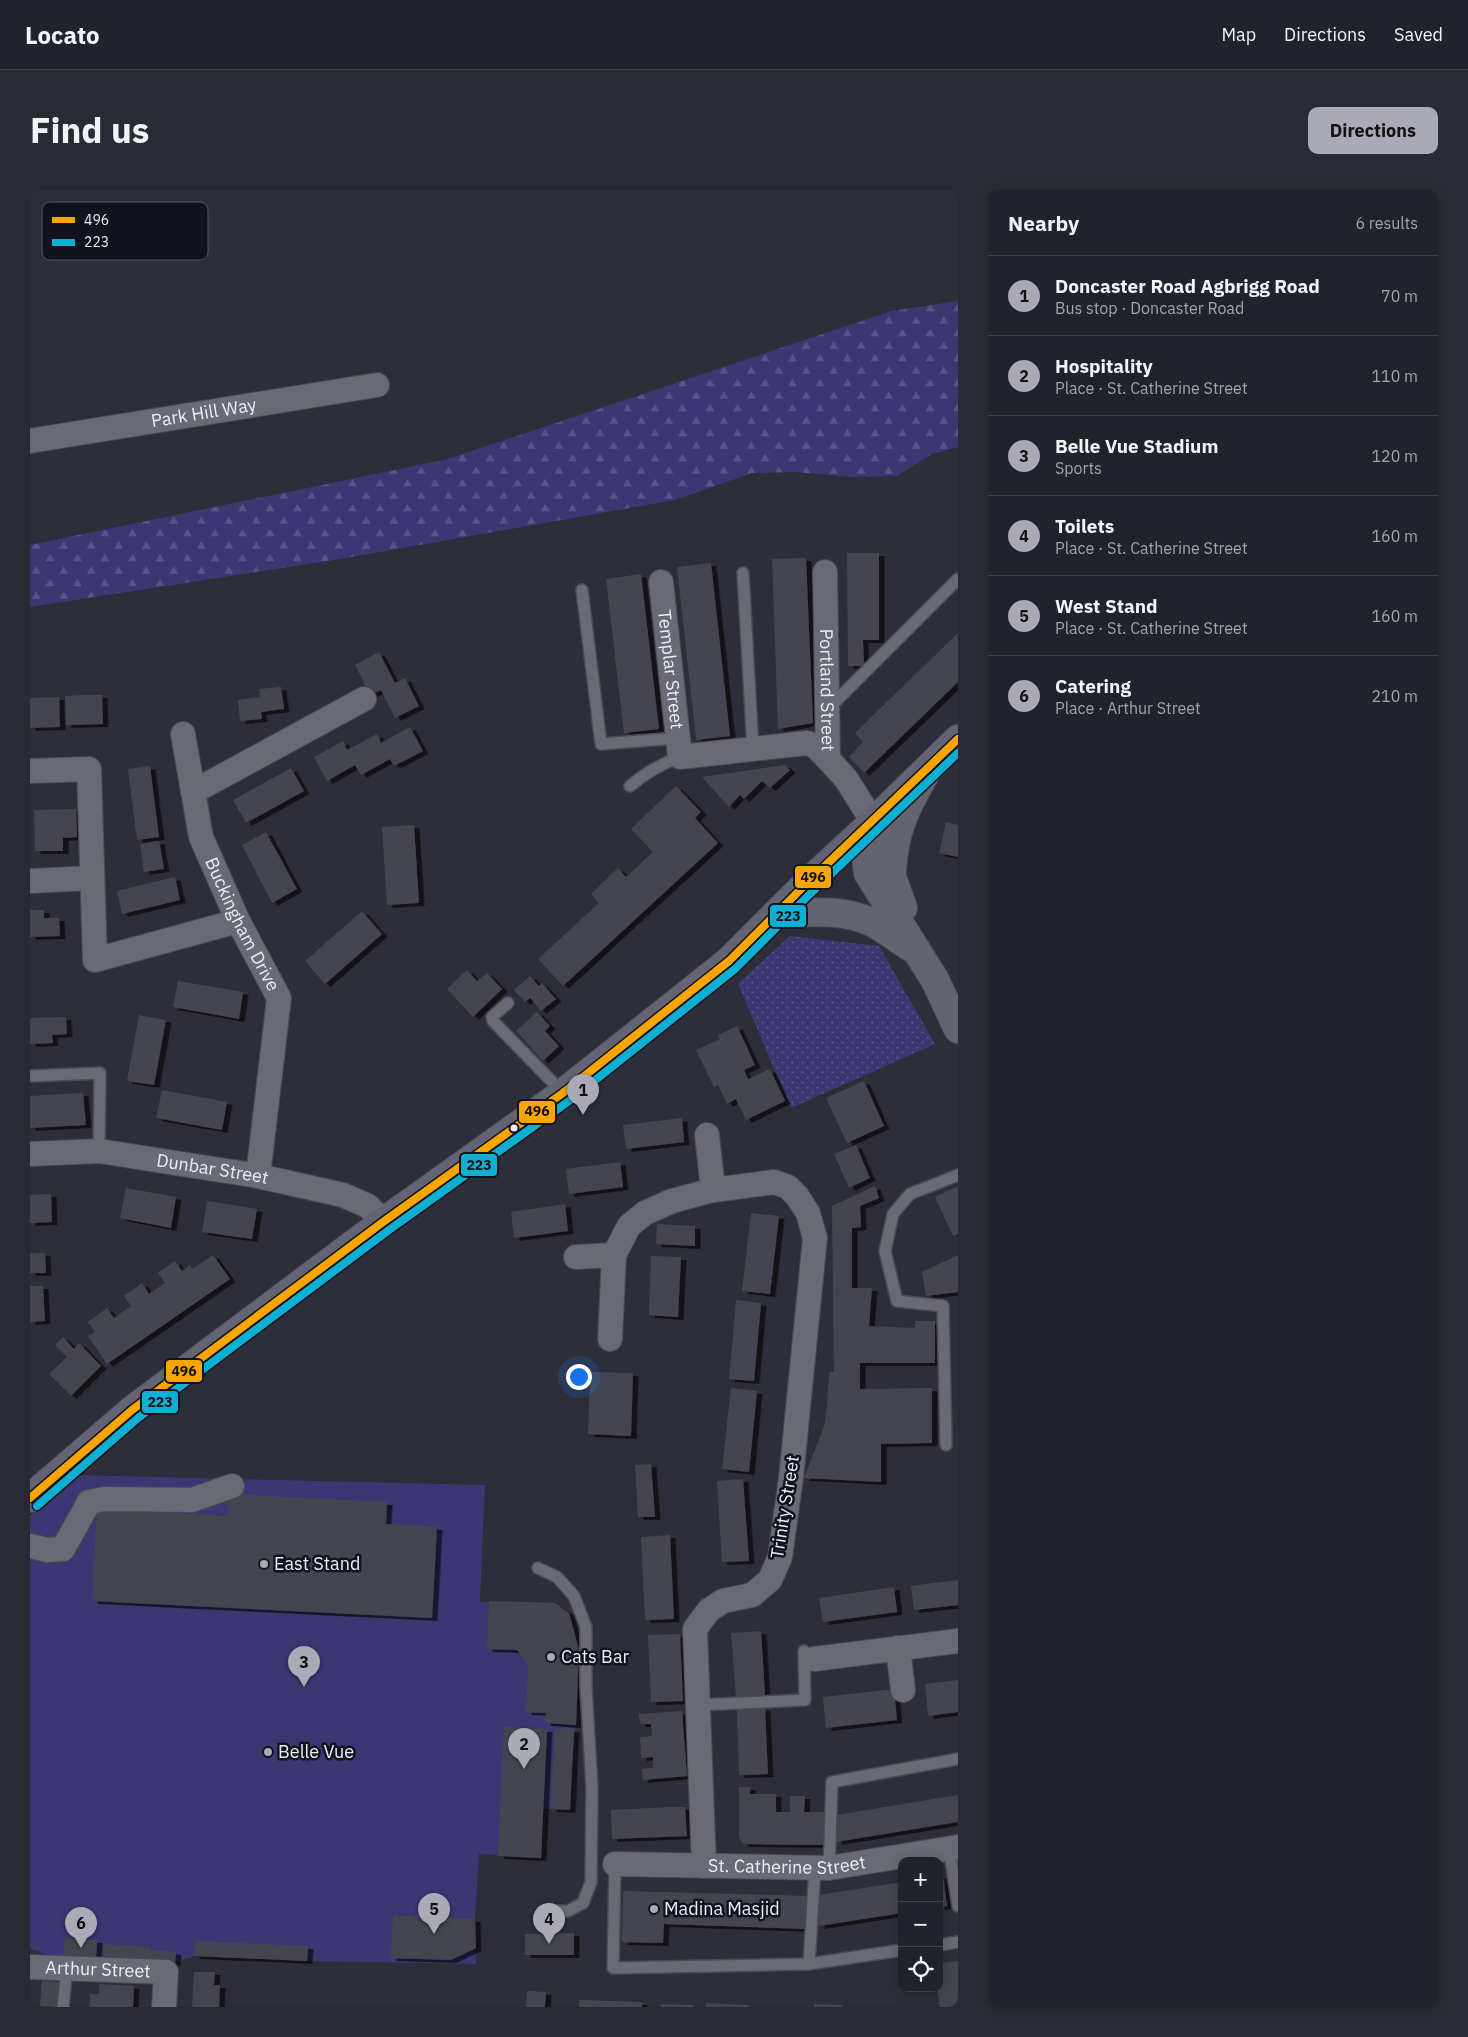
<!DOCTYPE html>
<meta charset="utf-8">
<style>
:root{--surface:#22222c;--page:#2a2a34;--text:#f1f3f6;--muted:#a2a4a9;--line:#3f3f48;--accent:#aaaab7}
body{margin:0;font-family:"IBM Plex Sans",sans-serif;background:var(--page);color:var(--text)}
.controls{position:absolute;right:15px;bottom:15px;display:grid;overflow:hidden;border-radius:10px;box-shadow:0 2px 12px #0003}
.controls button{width:45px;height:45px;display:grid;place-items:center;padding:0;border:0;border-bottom:1px solid var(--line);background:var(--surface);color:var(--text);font:25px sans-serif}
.you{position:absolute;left:548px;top:1186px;width:18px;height:18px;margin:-12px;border:4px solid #fff;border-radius:50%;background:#1a73e8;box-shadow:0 0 0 8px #1a73e833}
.badge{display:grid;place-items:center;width:32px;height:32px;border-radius:50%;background:var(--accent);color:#111;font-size:16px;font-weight:700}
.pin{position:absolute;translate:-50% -41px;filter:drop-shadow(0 1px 2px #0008)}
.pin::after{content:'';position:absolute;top:26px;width:18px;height:15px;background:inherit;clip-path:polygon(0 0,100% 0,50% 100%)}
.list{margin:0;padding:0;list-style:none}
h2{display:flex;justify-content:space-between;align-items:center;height:65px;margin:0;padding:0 20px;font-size:21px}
h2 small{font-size:16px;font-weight:400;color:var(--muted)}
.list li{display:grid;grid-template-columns:32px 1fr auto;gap:15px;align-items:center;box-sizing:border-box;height:80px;padding:0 20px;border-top:1px solid var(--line)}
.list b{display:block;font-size:19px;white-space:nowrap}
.list p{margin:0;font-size:16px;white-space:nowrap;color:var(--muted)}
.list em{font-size:16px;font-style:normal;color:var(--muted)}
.icon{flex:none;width:28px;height:28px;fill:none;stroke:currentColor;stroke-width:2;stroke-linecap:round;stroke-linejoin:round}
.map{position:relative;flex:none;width:928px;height:1817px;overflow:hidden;border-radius:10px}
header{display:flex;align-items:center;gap:30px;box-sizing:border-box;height:70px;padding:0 25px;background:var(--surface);border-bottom:1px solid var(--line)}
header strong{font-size:24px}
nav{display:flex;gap:28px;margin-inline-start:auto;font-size:18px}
.intro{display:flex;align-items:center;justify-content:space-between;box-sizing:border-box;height:120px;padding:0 30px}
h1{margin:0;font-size:35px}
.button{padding:12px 22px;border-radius:10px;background:var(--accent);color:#111;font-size:18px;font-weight:700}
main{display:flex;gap:30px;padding:0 30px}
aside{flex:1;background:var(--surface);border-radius:10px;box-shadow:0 2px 12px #0003}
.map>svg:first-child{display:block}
</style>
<header>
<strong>Locato</strong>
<nav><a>Map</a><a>Directions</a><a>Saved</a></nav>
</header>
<div class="intro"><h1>Find us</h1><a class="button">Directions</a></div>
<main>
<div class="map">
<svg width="928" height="1817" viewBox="0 0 928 1817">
<defs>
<pattern id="forest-firs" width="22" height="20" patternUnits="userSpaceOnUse" patternTransform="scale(1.25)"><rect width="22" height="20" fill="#3c3773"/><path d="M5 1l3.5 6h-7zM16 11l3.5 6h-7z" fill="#585488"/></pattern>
<pattern id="park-dots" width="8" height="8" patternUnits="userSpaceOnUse" patternTransform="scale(1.25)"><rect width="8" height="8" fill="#3c3773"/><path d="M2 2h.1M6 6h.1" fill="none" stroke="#585488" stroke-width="1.8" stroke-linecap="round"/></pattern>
<filter id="shadow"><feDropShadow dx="5.5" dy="3" stdDeviation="0" flood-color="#0009"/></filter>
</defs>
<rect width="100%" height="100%" fill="#2e2e3a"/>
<path fill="#3c3773" d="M 44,1285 L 455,1295 L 450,1412 L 525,1413 L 539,1423 L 549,1460 L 546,1535 L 540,1620 L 513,1619 L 511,1668 L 449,1664 L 445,1729 L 446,1774 L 277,1771 L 164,1766 L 145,1773 L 18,1765 L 0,1758 L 0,1326 Z"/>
<path fill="url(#forest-firs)" d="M 928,111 L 928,257 L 902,264 L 867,286 L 821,287 L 765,282 L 722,283 L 645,310 L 310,369 L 0,417 L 0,355 L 418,269 L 862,121 Z"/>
<path fill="url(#park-dots)" d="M 760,746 L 849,756 L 905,854 L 761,918 L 708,794 Z"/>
<g fill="#45454f" filter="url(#shadow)">
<path d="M 817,363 L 849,363 L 849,450 L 833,450 L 834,476 L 818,476 Z"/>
<path d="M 776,368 L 783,533 L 748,539 L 742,369 Z"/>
<path d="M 681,373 L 700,546 L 666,550 L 647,377 Z"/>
<path d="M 611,384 L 629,539 L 594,543 L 576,389 Z"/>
<path d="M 928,443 L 928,492 L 834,583 L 819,567 L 833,552 L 825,543 Z"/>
<path d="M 349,462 L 365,493 L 375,488 L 389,516 L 365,528 L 351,500 L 340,505 L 325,475 Z"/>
<path d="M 251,497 L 254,519 L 231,522 L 232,529 L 210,531 L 208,510 L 230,507 L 229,499 Z"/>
<path d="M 53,505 L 72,505 L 73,534 L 36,535 L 35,506 Z"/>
<path d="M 29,507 L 30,537 L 0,538 L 0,508 Z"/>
<path d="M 380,537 L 393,561 L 364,576 L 360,569 L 331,585 L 325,575 L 297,591 L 284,567 L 313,551 L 317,560 L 347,544 L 351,553 Z"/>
<path d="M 755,575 L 760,580 L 740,598 L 732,591 L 714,609 L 710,605 L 699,617 L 672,587 Z"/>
<path d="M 120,576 L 129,647 L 107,650 L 98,579 Z"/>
<path d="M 261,578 L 274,601 L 216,633 L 203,610 Z"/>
<path d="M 646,596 L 671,622 L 665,628 L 688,653 L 533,796 L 508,769 L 569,713 L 561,704 L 588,678 L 596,687 L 623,662 L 601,639 Z"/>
<path d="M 46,619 L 47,647 L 33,648 L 33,661 L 5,661 L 4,620 Z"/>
<path d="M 916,632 L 928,635 L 928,667 L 909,663 Z"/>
<path d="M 384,635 L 389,713 L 357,715 L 352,637 Z"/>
<path d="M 236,642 L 267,699 L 242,713 L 212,655 Z"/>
<path d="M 129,651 L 134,679 L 114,682 L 110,654 Z"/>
<path d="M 145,687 L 150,710 L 92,724 L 87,701 Z"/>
<path d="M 0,720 L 14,720 L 14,728 L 29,728 L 30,746 L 0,747 Z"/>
<path d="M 332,721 L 352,744 L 295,794 L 275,771 Z"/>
<path d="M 437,780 L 447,791 L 457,783 L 472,799 L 443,827 L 417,799 Z"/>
<path d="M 500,786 L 509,796 L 512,793 L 526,809 L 511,821 L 500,808 L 495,812 L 484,800 Z"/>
<path d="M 148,791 L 213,802 L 209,829 L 143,817 Z"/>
<path d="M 507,822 L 520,836 L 515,841 L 529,856 L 513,871 L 486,841 Z"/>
<path d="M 109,825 L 136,830 L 124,895 L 97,891 Z"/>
<path d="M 36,827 L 37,844 L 22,845 L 23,853 L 0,854 L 0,828 Z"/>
<path d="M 707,836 L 725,875 L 714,880 L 718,889 L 740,879 L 755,911 L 716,930 L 706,909 L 697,914 L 688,895 L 684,897 L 666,860 L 690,849 L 688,845 Z"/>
<path d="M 834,891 L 854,936 L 817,953 L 796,908 Z"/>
<path d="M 132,900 L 197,912 L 192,940 L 126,928 Z"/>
<path d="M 53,903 L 56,935 L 0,938 L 0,906 Z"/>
<path d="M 652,928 L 654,952 L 596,959 L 593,935 Z"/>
<path d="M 826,955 L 840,988 L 819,998 L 804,964 Z"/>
<path d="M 590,972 L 593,997 L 539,1004 L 536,979 Z"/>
<path d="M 845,996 L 849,1008 L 830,1016 L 831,1037 L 822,1038 L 822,1098 L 842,1098 L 839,1136 L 885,1138 L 885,1131 L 905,1131 L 905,1173 L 830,1173 L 830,1199 L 902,1198 L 902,1253 L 851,1254 L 851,1292 L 774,1288 L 794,1237 L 797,1216 L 799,1182 L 804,1182 L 802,1016 Z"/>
<path d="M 928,996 L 928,1044 L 923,1046 L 905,1007 Z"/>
<path d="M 96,998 L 146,1007 L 141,1038 L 90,1028 Z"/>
<path d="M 21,1004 L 22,1032 L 0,1033 L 0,1005 Z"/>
<path d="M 177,1011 L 227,1019 L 222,1049 L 172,1042 Z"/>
<path d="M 535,1014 L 538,1041 L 484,1048 L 481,1022 Z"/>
<path d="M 721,1023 L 749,1026 L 740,1104 L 712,1101 Z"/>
<path d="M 627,1034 L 665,1036 L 665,1056 L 626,1054 Z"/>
<path d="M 0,1063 L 15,1063 L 16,1083 L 0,1083 Z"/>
<path d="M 183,1065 L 200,1089 L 77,1174 L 58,1146 L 65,1142 L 58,1132 L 77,1118 L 84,1128 L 101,1116 L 94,1106 L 112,1093 L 119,1104 L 135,1093 L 128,1083 L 145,1071 L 152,1081 L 160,1075 L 162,1079 Z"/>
<path d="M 928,1065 L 928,1102 L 896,1106 L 892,1082 Z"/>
<path d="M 621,1066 L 651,1067 L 648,1127 L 619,1125 Z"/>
<path d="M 0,1096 L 13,1096 L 15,1131 L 0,1132 Z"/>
<path d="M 706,1110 L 731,1113 L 724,1191 L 699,1189 Z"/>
<path d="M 33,1147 L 44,1159 L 49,1153 L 71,1176 L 41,1206 L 19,1184 L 37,1167 L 25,1155 Z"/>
<path d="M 560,1182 L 603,1183 L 601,1246 L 558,1244 Z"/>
<path d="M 701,1198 L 727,1201 L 719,1282 L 692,1279 Z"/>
<path d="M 621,1274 L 625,1327 L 608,1327 L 605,1275 Z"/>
<path d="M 713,1289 L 719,1371 L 692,1372 L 687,1291 Z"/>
<path d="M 199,1304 L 357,1312 L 356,1334 L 407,1337 L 402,1428 L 62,1411 L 67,1319 L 198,1326 Z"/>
<path d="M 640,1345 L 644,1429 L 615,1430 L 611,1347 Z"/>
<path d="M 928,1390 L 928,1415 L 884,1420 L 881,1396 Z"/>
<path d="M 864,1397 L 867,1422 L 793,1432 L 789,1408 Z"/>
<path d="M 459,1411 L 525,1413 L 539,1423 L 549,1460 L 546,1535 L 515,1533 L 516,1523 L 496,1522 L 498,1475 L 487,1460 L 457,1459 Z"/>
<path d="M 731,1441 L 735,1505 L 706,1508 L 701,1443 Z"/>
<path d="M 650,1444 L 653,1511 L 621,1512 L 618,1445 Z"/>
<path d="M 928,1490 L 928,1522 L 898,1526 L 895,1494 Z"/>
<path d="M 864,1499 L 867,1530 L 796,1538 L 793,1507 Z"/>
<path d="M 735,1518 L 738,1584 L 709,1585 L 707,1519 Z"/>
<path d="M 652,1521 L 657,1586 L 613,1590 L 612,1579 L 623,1578 L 623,1567 L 611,1568 L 610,1547 L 622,1546 L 621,1534 L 610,1534 L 609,1524 Z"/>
<path d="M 474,1537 L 517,1539 L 511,1668 L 468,1666 Z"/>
<path d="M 525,1538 L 544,1539 L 540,1620 L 521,1619 Z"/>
<path d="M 709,1597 L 720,1597 L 720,1604 L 746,1604 L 746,1622 L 760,1622 L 760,1606 L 775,1606 L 774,1622 L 796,1622 L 795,1655 L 714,1654 L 709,1648 Z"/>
<path d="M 928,1605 L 928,1632 L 806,1652 L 807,1625 Z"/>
<path d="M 641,1617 L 655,1617 L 657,1646 L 582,1649 L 581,1620 Z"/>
<path d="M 909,1686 L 913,1686 L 917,1716 L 909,1717 Z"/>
<path d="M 872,1692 L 872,1723 L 789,1736 L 789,1705 Z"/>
<path d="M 593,1701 L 778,1706 L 777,1739 L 634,1734 L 633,1753 L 592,1752 Z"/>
<path d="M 363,1725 L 445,1729 L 446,1758 L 421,1770 L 361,1768 Z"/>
<path d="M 544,1743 L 544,1765 L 495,1765 L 495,1744 Z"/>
<path d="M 35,1748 L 67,1750 L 66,1768 L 34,1766 Z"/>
<path d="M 165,1751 L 278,1756 L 277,1771 L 164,1766 Z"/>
<path d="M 74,1754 L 121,1757 L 121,1760 L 146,1762 L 145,1773 L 73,1768 Z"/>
<path d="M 928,1771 L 928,1817 L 910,1817 L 907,1798 L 909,1798 L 909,1773 Z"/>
<path d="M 164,1782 L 185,1782 L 184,1795 L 190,1795 L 189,1817 L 162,1817 Z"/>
<path d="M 12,1791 L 29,1792 L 27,1817 L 10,1816 Z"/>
<path d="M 69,1794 L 104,1796 L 103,1817 L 60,1817 L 60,1804 L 69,1804 Z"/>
<path d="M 497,1801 L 516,1802 L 515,1817 L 496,1817 Z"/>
<path d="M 549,1810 L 612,1812 L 612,1817 L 549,1817 Z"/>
<path d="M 676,1813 L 718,1815 L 718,1817 L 675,1817 Z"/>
<path d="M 631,1814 L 663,1815 L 663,1817 L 631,1817 Z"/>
<path d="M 784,1814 L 812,1815 L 812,1817 L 784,1817 Z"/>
</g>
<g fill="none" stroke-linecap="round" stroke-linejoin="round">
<defs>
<g id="lane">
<path d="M 713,383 L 723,560"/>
<path d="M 552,400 L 571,554 L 648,548"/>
<path d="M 799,518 L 928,389"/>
<path d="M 600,596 C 615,583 631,574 650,567"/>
<path d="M 478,813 L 462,827 L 463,831 L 533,903"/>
<path d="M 0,886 L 70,883 L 69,961"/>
<path d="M 916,1255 L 913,1116 L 867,1111 L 855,1061 L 863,1024 L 880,1004 L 928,985"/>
<path d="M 508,1378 L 527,1387 L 544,1406 L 556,1437 L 556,1497 L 562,1598 L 561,1692 L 553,1713 L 538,1721 L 513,1721"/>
<path d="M 669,1515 L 775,1510 L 774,1461"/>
<path d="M 919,1659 L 928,1716"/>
<path d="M 585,1674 L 583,1778 L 779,1774 L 872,1760"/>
<path d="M 799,1678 L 802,1592 L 928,1569"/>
<path d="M 909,1755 L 928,1752"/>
<path d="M 779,1774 L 785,1678"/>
<path d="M 33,1817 L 37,1778"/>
</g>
<g id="street">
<path id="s1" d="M 0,251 L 347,195"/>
<path id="s2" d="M 795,382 L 798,569 L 816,589 L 843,632"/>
<path id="s3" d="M 631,392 L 650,567 L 777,553 L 785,556 L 798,569"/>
<path id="s4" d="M 153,544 L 171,647 L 208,731 L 249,808 L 228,986"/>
<path d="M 0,581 L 59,579 L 65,770 L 208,731"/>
<path d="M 163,602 L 334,509"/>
<path d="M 0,691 L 62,688"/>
<path d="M 677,945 L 683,1000"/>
<path id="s5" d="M 0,964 L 69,961 L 228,986 L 313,1005 L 338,1016 L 353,1032"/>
<path d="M 546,1067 L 584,1065"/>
<path d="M 580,1149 L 584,1065 L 599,1036 L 615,1023 L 642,1011 L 683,1000 L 744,992 L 758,997 L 767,1006 L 778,1023 L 785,1048 L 761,1288 L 750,1367 L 740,1390 L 722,1405 L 693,1411 L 679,1420 L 665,1439 L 674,1676"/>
<path d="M 0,1356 L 17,1360 L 33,1359 L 59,1312 L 74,1309 L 162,1310 L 202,1296"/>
<path d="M 868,1458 L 873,1500"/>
<path d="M 784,1469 L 928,1451"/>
<path id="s6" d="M 585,1674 L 799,1678 L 928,1657"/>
<path id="s7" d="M 0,1777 L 136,1782 L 134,1817"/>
</g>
<g id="secondary">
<path d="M 843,632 L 835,659 L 838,683 L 905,790 L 928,839"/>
<path d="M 844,636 L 873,718"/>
<path d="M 862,681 C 864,642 875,619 894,586"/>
<path d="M 746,724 C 779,722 815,718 845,734 C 857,741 868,749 880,757"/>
</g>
<path id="highway" d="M 0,1308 L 102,1220 L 353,1032 L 533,903 L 699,771 L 774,696 L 843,632 L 928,549"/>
</defs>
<use href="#lane" stroke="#4a4a55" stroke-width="14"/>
<use href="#street" stroke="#4a4a55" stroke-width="26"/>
<use href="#secondary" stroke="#4a4a55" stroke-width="30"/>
<use href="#highway" stroke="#4a4a55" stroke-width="30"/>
<use href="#lane" stroke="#6a6a74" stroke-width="11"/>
<use href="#street" stroke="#6a6a74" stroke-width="24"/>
<use href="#secondary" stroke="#646471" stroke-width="28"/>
<use href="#highway" stroke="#646374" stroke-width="28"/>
<defs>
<path id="bus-1" d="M 0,1308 L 102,1220 L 353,1032 L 533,903 L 699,771 L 774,696 L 928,549"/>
<path id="bus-2" d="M 7,1316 L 108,1228 L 359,1040 L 539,911 L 705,779 L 781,703 L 928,563"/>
</defs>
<use href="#bus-1" stroke="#13131d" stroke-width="11"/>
<use href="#bus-2" stroke="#13131d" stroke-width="11"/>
<use href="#bus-1" stroke="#f7a600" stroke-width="8"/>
<use href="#bus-2" stroke="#0dafd3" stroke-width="8"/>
</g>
<circle fill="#ececfb" stroke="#13131d" stroke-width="2" cx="484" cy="938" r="4.5"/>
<g fill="#aaaab7" stroke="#13131d" stroke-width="2">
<circle cx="234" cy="1374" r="5"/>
<circle cx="521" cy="1467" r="5"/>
<circle cx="238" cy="1562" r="5"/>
<circle cx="624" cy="1719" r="5"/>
</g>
<g text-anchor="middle" stroke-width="5" stroke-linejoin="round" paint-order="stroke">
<g font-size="18" fill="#ececfb" stroke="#13131d">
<text dy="6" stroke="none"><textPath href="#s1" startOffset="176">Park Hill Way</textPath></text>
<text dy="6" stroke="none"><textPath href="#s3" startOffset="88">Templar Street</textPath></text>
<text dy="6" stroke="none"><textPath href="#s2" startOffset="118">Portland Street</textPath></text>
<text dy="6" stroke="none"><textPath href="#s4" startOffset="201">Buckingham Drive</textPath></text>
<text dy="6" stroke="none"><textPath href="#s5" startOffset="184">Dunbar Street</textPath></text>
<text transform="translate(755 1317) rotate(-81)" y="6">Trinity Street</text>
<text dy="6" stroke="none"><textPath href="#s6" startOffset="172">St. Catherine Street</textPath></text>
<text dy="6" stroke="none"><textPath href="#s7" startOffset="68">Arthur Street</textPath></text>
</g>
<g font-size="18" fill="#ececfb" stroke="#13131d" text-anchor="start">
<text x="244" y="1380">East Stand</text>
<text x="531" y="1473">Cats Bar</text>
<text x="248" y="1568">Belle Vue</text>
<text x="634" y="1725">Madina Masjid</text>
</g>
</g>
<rect x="12" y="12" width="166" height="58" rx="8" fill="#13131d" stroke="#545460" stroke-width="1"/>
<rect x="22" y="27" width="23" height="6" fill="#f7a600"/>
<rect x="22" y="49" width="23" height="7" fill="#0dafd3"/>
<g font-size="14" fill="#ececfb">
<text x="54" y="35">496</text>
<text x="54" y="57">223</text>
</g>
<g stroke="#13131d" stroke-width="2">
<rect x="764" y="675" width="38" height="24" rx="5" fill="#f7a600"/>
<rect x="739" y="714" width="38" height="24" rx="5" fill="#0dafd3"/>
<rect x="488" y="910" width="38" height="24" rx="5" fill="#f7a600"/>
<rect x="430" y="963" width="38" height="24" rx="5" fill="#0dafd3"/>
<rect x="135" y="1169" width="38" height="24" rx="5" fill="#f7a600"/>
<rect x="111" y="1200" width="38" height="24" rx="5" fill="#0dafd3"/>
</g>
<g font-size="14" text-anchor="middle" font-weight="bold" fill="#111">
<text x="783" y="692">496</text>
<text x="758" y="731">223</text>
<text x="507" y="926">496</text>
<text x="449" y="980">223</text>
<text x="154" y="1186">496</text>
<text x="130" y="1217">223</text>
</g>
</svg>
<div class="controls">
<button>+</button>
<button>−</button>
<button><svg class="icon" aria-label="locate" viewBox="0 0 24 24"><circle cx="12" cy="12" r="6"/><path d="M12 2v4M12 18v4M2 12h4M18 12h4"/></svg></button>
</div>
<div class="you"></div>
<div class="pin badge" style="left:553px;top:925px">1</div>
<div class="pin badge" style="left:494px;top:1579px">2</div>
<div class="pin badge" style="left:274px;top:1497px">3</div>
<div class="pin badge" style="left:519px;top:1754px">4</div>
<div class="pin badge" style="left:404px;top:1744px">5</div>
<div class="pin badge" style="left:51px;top:1758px">6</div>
</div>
<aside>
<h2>Nearby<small>6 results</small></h2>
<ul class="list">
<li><span class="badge">1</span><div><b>Doncaster Road Agbrigg Road</b><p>Bus stop · Doncaster Road</p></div><em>70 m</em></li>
<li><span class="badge">2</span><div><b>Hospitality</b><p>Place · St. Catherine Street</p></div><em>110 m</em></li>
<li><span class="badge">3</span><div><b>Belle Vue Stadium</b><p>Sports</p></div><em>120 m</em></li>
<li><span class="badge">4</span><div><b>Toilets</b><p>Place · St. Catherine Street</p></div><em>160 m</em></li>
<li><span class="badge">5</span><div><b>West Stand</b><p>Place · St. Catherine Street</p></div><em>160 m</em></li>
<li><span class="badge">6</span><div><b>Catering</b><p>Place · Arthur Street</p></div><em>210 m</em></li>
</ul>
</aside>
</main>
